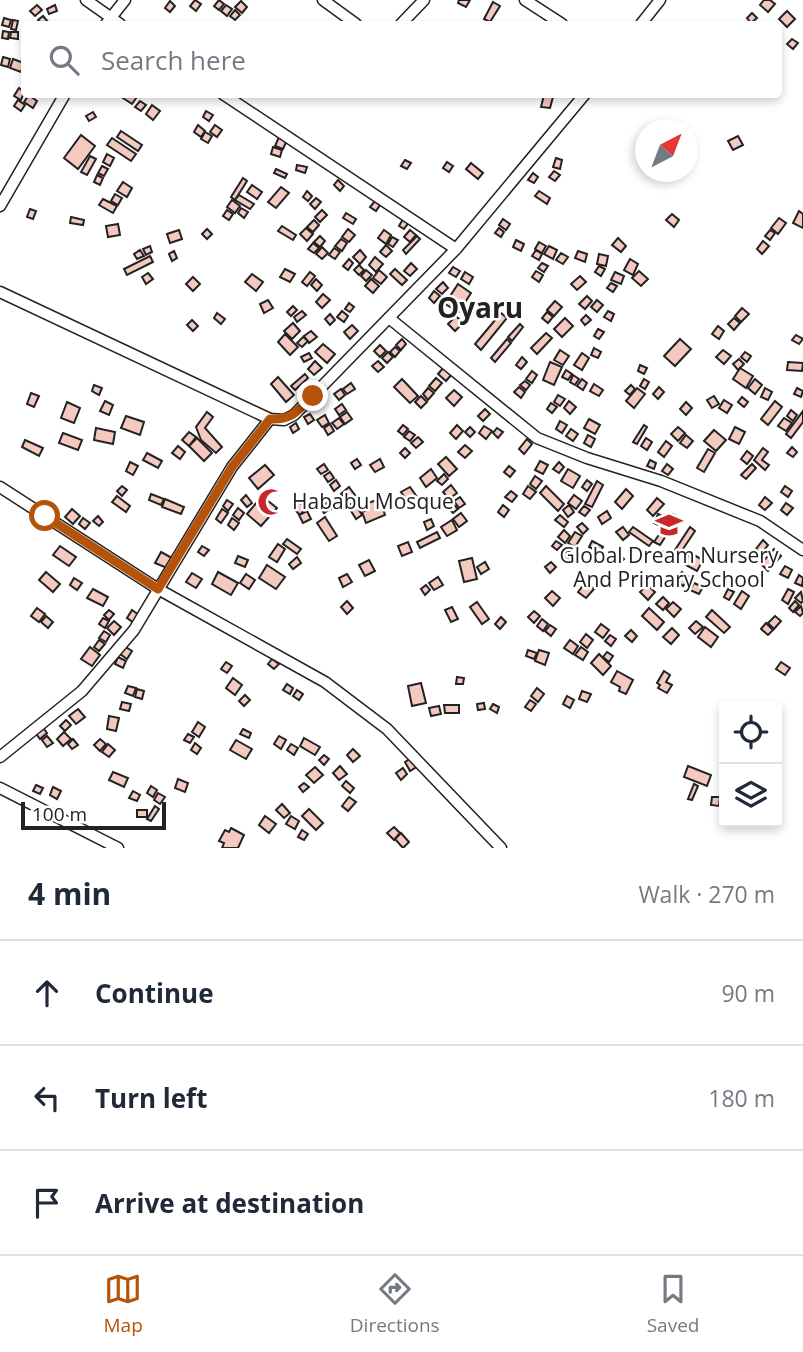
<!DOCTYPE html>
<meta charset="utf-8">
<style>
:root{--surface:#fff;--page:#f2f2f3;--text:#1f2937;--muted:#747a83;--line:#e0e1e3;--accent:#b45309}
body{margin:0;font-family:"Open Sans",sans-serif;background:var(--page);color:var(--text)}
.controls{position:absolute;right:21px;bottom:21px;display:grid;overflow:hidden;border-radius:7px;box-shadow:0 4px 10px #0003}
.controls button{width:63px;height:63px;display:grid;place-items:center;padding:0;border:0;border-bottom:2px solid var(--line);background:var(--surface);color:var(--text);font:35px sans-serif}
.compass{position:absolute;left:635px;top:119px;width:63px;height:63px;border-radius:50%;background:var(--surface);box-shadow:0 4px 10px #0003;rotate:42deg}
.scale{position:absolute;left:21px;bottom:18px;width:145px;box-sizing:border-box;padding-left:7px;border:4px solid #222;border-top:0;font-size:19px;line-height:24px;white-space:nowrap;color:#222;-webkit-text-stroke:5px #fff;paint-order:stroke}
.stop{position:absolute;width:21px;height:21px;margin:-16px;border:5px solid #b45309;border-radius:50%;background:#fff}
.stop.end{background:#b45309;border-color:#fff;box-shadow:0 2px 7px #0008}
.list{margin:0;padding:0;list-style:none}
h2{display:flex;justify-content:space-between;align-items:center;height:91px;margin:0;padding:0 28px;font-size:30px}
h2 small{font-size:23px;font-weight:400;color:var(--muted)}
.list li{display:grid;grid-template-columns:46px 1fr auto;gap:21px;align-items:center;box-sizing:border-box;height:105px;padding:0 28px;border-top:2px solid var(--line)}
.list b{display:block;font-size:26px;white-space:nowrap}
.list em{font-size:23px;font-style:normal;color:var(--muted)}
.icon{flex:none;width:38px;height:38px;fill:none;stroke:currentColor;stroke-width:2;stroke-linecap:round;stroke-linejoin:round}
.map{position:relative;flex:none;width:803px;height:848px;overflow:hidden}
.search{position:absolute;background:var(--surface);box-shadow:0 4px 10px #0003;left:21px;right:21px;top:21px;height:77px;display:flex;align-items:center;gap:18px;box-sizing:border-box;padding:0 24px;border-radius:7px;color:var(--muted);font-size:26px}
.sheet{height:406px;background:var(--surface)}
nav{display:flex;justify-content:space-around;align-items:center;box-sizing:border-box;height:98px;border-top:2px solid var(--line);background:var(--surface);font-size:19px;color:var(--muted)}
nav a{display:grid;justify-items:center;gap:4px}
nav .on{color:var(--accent)}
.map>svg:first-child{display:block}
</style>
<div class="map">
<svg width="803" height="848" viewBox="0 0 803 848">
<rect width="100%" height="100%" fill="#fff"/>
<g fill="#f3c9c0" stroke="#222" stroke-width="2">
<path d="M 195,0 L 201,4 L 196,11 L 190,6 Z"/>
<path d="M 219,0 L 224,4 L 219,10 L 214,6 Z"/>
<path d="M 459,0 L 470,0 L 466,7 L 458,3 Z"/>
<path d="M 764,0 L 770,0 L 775,4 L 768,12 L 760,5 Z"/>
<path d="M 170,1 L 175,6 L 170,12 L 165,8 Z"/>
<path d="M 241,1 L 247,7 L 242,13 L 235,7 Z"/>
<path d="M 493,2 L 500,6 L 490,22 L 484,19 Z"/>
<path d="M 37,5 L 42,10 L 35,16 L 30,11 Z"/>
<path d="M 55,5 L 57,11 L 49,14 L 47,9 Z"/>
<path d="M 226,5 L 232,9 L 227,16 L 221,11 Z"/>
<path d="M 235,10 L 240,15 L 235,20 L 230,16 Z"/>
<path d="M 787,11 L 795,19 L 787,27 L 779,19 Z"/>
<path d="M 752,13 L 757,18 L 751,23 L 747,18 Z"/>
<path d="M 43,16 L 49,23 L 47,24 L 42,24 L 38,20 Z"/>
<path d="M 4,18 L 11,20 L 9,27 L 2,25 Z"/>
<path d="M 13,20 L 18,21 L 16,30 L 11,29 Z"/>
<path d="M 3,31 L 9,32 L 8,39 L 2,38 Z"/>
<path d="M 11,32 L 18,32 L 18,39 L 10,38 Z"/>
<path d="M 792,39 L 798,43 L 793,49 L 787,44 Z"/>
<path d="M 3,57 L 10,59 L 8,67 L 1,65 Z"/>
<path d="M 13,59 L 24,63 L 21,72 L 10,68 Z"/>
<path d="M 19,88 L 24,92 L 21,100 L 14,96 Z"/>
<path d="M 117,94 L 130,95 L 139,94 L 132,104 Z"/>
<path d="M 29,95 L 37,101 L 33,108 L 24,102 Z"/>
<path d="M 544,95 L 553,97 L 550,108 L 541,107 Z"/>
<path d="M 18,100 L 25,105 L 21,111 L 14,106 Z"/>
<path d="M 140,101 L 146,105 L 141,111 L 135,107 Z"/>
<path d="M 152,105 L 160,111 L 153,120 L 146,114 Z"/>
<path d="M 206,111 L 213,115 L 209,121 L 203,117 Z"/>
<path d="M 93,112 L 96,117 L 89,121 L 86,116 Z"/>
<path d="M 198,125 L 205,131 L 201,137 L 194,132 Z"/>
<path d="M 215,125 L 222,130 L 217,137 L 210,132 Z"/>
<path d="M 121,131 L 142,145 L 138,151 L 117,137 Z"/>
<path d="M 205,132 L 212,136 L 208,143 L 201,139 Z"/>
<path d="M 81,135 L 95,146 L 78,169 L 64,158 Z"/>
<path d="M 738,136 L 743,145 L 733,150 L 728,141 Z"/>
<path d="M 279,137 L 287,140 L 283,149 L 275,146 Z"/>
<path d="M 112,138 L 136,154 L 131,161 L 107,145 Z"/>
<path d="M 273,147 L 282,150 L 280,157 L 271,154 Z"/>
<path d="M 107,154 L 114,158 L 110,166 L 103,162 Z"/>
<path d="M 90,156 L 96,159 L 87,175 L 81,172 Z"/>
<path d="M 556,158 L 562,160 L 560,169 L 553,167 Z"/>
<path d="M 405,160 L 411,163 L 407,169 L 401,166 Z"/>
<path d="M 447,162 L 453,166 L 449,172 L 443,168 Z"/>
<path d="M 471,163 L 483,173 L 478,179 L 466,169 Z"/>
<path d="M 297,165 L 307,167 L 305,173 L 296,170 Z"/>
<path d="M 102,166 L 108,169 L 104,176 L 98,173 Z"/>
<path d="M 276,169 L 287,174 L 285,178 L 274,173 Z"/>
<path d="M 554,171 L 560,175 L 555,181 L 549,177 Z"/>
<path d="M 533,173 L 538,177 L 534,183 L 528,180 Z"/>
<path d="M 97,175 L 103,178 L 100,185 L 94,182 Z"/>
<path d="M 243,178 L 247,181 L 235,200 L 231,197 Z"/>
<path d="M 338,180 L 344,186 L 340,191 L 334,185 Z"/>
<path d="M 123,182 L 132,188 L 127,197 L 117,191 Z"/>
<path d="M 252,185 L 262,192 L 257,199 L 247,192 Z"/>
<path d="M 281,187 L 289,193 L 276,208 L 268,202 Z"/>
<path d="M 307,191 L 312,196 L 308,201 L 303,197 Z"/>
<path d="M 539,191 L 550,198 L 547,204 L 535,196 Z"/>
<path d="M 115,194 L 122,198 L 118,205 L 111,201 Z"/>
<path d="M 239,195 L 254,204 L 250,209 L 235,200 Z"/>
<path d="M 316,198 L 321,202 L 315,209 L 310,204 Z"/>
<path d="M 103,199 L 117,206 L 113,213 L 99,205 Z"/>
<path d="M 232,200 L 240,206 L 235,213 L 227,207 Z"/>
<path d="M 375,201 L 380,205 L 376,211 L 370,207 Z"/>
<path d="M 241,208 L 248,212 L 244,218 L 238,213 Z"/>
<path d="M 30,209 L 36,211 L 33,219 L 27,217 Z"/>
<path d="M 227,210 L 233,214 L 229,220 L 223,216 Z"/>
<path d="M 322,210 L 327,215 L 320,222 L 315,217 Z"/>
<path d="M 799,211 L 803,214 L 803,228 L 793,223 Z"/>
<path d="M 346,213 L 356,219 L 353,224 L 343,218 Z"/>
<path d="M 672,214 L 679,220 L 674,227 L 666,220 Z"/>
<path d="M 71,217 L 84,220 L 83,225 L 70,223 Z"/>
<path d="M 779,218 L 786,223 L 778,234 L 771,228 Z"/>
<path d="M 403,219 L 409,222 L 404,229 L 399,226 Z"/>
<path d="M 503,219 L 510,224 L 506,230 L 499,225 Z"/>
<path d="M 314,220 L 319,225 L 313,232 L 307,227 Z"/>
<path d="M 118,224 L 120,235 L 108,237 L 106,226 Z"/>
<path d="M 282,226 L 296,235 L 293,240 L 278,231 Z"/>
<path d="M 306,228 L 313,234 L 307,241 L 300,234 Z"/>
<path d="M 499,228 L 504,232 L 501,237 L 495,233 Z"/>
<path d="M 207,229 L 212,234 L 207,239 L 202,234 Z"/>
<path d="M 348,229 L 355,235 L 349,242 L 342,237 Z"/>
<path d="M 179,230 L 182,239 L 170,243 L 167,234 Z"/>
<path d="M 384,230 L 391,235 L 386,244 L 378,238 Z"/>
<path d="M 410,230 L 416,235 L 410,242 L 404,237 Z"/>
<path d="M 770,230 L 775,233 L 770,240 L 765,236 Z"/>
<path d="M 320,236 L 325,241 L 320,247 L 314,242 Z"/>
<path d="M 417,236 L 420,239 L 406,254 L 403,250 Z"/>
<path d="M 392,237 L 398,240 L 393,247 L 388,244 Z"/>
<path d="M 618,238 L 626,246 L 621,252 L 612,245 Z"/>
<path d="M 341,239 L 347,243 L 342,251 L 335,246 Z"/>
<path d="M 516,240 L 524,244 L 521,251 L 513,247 Z"/>
<path d="M 763,241 L 769,246 L 762,254 L 757,249 Z"/>
<path d="M 539,242 L 546,246 L 542,253 L 535,249 Z"/>
<path d="M 313,243 L 319,248 L 314,253 L 308,249 Z"/>
<path d="M 386,245 L 392,251 L 386,257 L 380,252 Z"/>
<path d="M 150,246 L 152,252 L 146,255 L 143,249 Z"/>
<path d="M 549,246 L 557,250 L 553,259 L 544,254 Z"/>
<path d="M 322,247 L 328,253 L 322,259 L 316,254 Z"/>
<path d="M 334,248 L 340,252 L 335,259 L 329,255 Z"/>
<path d="M 140,250 L 144,256 L 137,259 L 134,254 Z"/>
<path d="M 360,250 L 366,257 L 360,264 L 353,257 Z"/>
<path d="M 536,250 L 542,254 L 539,260 L 532,256 Z"/>
<path d="M 174,251 L 177,258 L 172,261 L 169,254 Z"/>
<path d="M 578,251 L 587,254 L 585,262 L 575,258 Z"/>
<path d="M 561,253 L 568,257 L 563,264 L 556,260 Z"/>
<path d="M 599,254 L 608,256 L 606,266 L 597,264 Z"/>
<path d="M 150,256 L 153,262 L 127,275 L 124,269 Z"/>
<path d="M 375,257 L 383,264 L 376,272 L 369,265 Z"/>
<path d="M 349,259 L 353,263 L 348,270 L 343,266 Z"/>
<path d="M 630,259 L 638,264 L 633,275 L 624,270 Z"/>
<path d="M 411,263 L 417,269 L 410,276 L 404,271 Z"/>
<path d="M 542,263 L 548,266 L 544,272 L 538,268 Z"/>
<path d="M 359,265 L 364,270 L 359,275 L 354,270 Z"/>
<path d="M 599,266 L 605,269 L 601,276 L 595,272 Z"/>
<path d="M 453,267 L 460,271 L 456,277 L 449,273 Z"/>
<path d="M 285,269 L 295,274 L 290,282 L 280,277 Z"/>
<path d="M 395,269 L 407,280 L 402,285 L 390,274 Z"/>
<path d="M 366,270 L 372,275 L 366,281 L 361,276 Z"/>
<path d="M 379,270 L 387,277 L 381,284 L 373,278 Z"/>
<path d="M 536,271 L 543,275 L 539,282 L 532,277 Z"/>
<path d="M 639,271 L 648,279 L 641,286 L 632,278 Z"/>
<path d="M 310,272 L 315,276 L 307,286 L 302,282 Z"/>
<path d="M 465,272 L 473,277 L 469,284 L 461,279 Z"/>
<path d="M 615,272 L 624,276 L 621,284 L 611,280 Z"/>
<path d="M 148,273 L 153,279 L 146,284 L 142,277 Z"/>
<path d="M 252,274 L 263,282 L 256,291 L 245,282 Z"/>
<path d="M 580,276 L 586,282 L 577,290 L 571,284 Z"/>
<path d="M 193,277 L 200,284 L 193,291 L 186,284 Z"/>
<path d="M 316,279 L 322,285 L 317,291 L 311,285 Z"/>
<path d="M 371,279 L 379,286 L 373,293 L 365,286 Z"/>
<path d="M 443,282 L 448,288 L 442,294 L 436,289 Z"/>
<path d="M 611,283 L 617,286 L 613,292 L 607,288 Z"/>
<path d="M 458,284 L 471,293 L 459,312 L 445,304 Z"/>
<path d="M 434,291 L 440,296 L 434,303 L 429,298 Z"/>
<path d="M 323,294 L 330,300 L 322,308 L 316,302 Z"/>
<path d="M 587,296 L 592,301 L 585,309 L 579,304 Z"/>
<path d="M 268,300 L 273,308 L 264,313 L 260,304 Z"/>
<path d="M 597,300 L 603,305 L 597,312 L 591,307 Z"/>
<path d="M 555,301 L 562,307 L 554,316 L 547,310 Z"/>
<path d="M 349,303 L 354,307 L 350,312 L 345,309 Z"/>
<path d="M 293,306 L 297,310 L 291,316 L 287,312 Z"/>
<path d="M 742,308 L 749,314 L 741,322 L 735,316 Z"/>
<path d="M 302,311 L 306,315 L 297,322 L 294,317 Z"/>
<path d="M 342,311 L 348,316 L 344,322 L 337,317 Z"/>
<path d="M 608,311 L 614,314 L 611,321 L 604,317 Z"/>
<path d="M 547,312 L 553,317 L 548,323 L 542,318 Z"/>
<path d="M 217,313 L 225,319 L 221,324 L 214,318 Z"/>
<path d="M 501,313 L 507,318 L 481,350 L 475,344 Z"/>
<path d="M 330,314 L 335,320 L 330,325 L 325,319 Z"/>
<path d="M 586,315 L 591,320 L 585,325 L 581,320 Z"/>
<path d="M 456,316 L 463,323 L 455,331 L 448,324 Z"/>
<path d="M 565,318 L 573,326 L 562,337 L 554,329 Z"/>
<path d="M 734,318 L 740,323 L 734,330 L 728,324 Z"/>
<path d="M 192,320 L 198,326 L 193,331 L 187,325 Z"/>
<path d="M 293,323 L 300,331 L 292,339 L 284,331 Z"/>
<path d="M 520,324 L 523,327 L 512,341 L 508,337 Z"/>
<path d="M 352,325 L 358,331 L 350,339 L 344,332 Z"/>
<path d="M 718,326 L 724,331 L 719,339 L 712,334 Z"/>
<path d="M 598,329 L 604,332 L 599,339 L 594,336 Z"/>
<path d="M 311,331 L 317,337 L 309,343 L 304,336 Z"/>
<path d="M 546,333 L 552,338 L 537,354 L 531,348 Z"/>
<path d="M 285,334 L 298,347 L 290,355 L 278,342 Z"/>
<path d="M 796,335 L 803,339 L 799,344 L 792,340 Z"/>
<path d="M 303,337 L 308,341 L 302,347 L 297,343 Z"/>
<path d="M 402,339 L 406,344 L 401,350 L 396,345 Z"/>
<path d="M 507,339 L 511,343 L 495,362 L 491,358 Z"/>
<path d="M 680,339 L 691,349 L 675,366 L 664,356 Z"/>
<path d="M 323,344 L 335,354 L 327,363 L 315,352 Z"/>
<path d="M 380,345 L 386,351 L 380,357 L 374,351 Z"/>
<path d="M 395,347 L 400,351 L 395,357 L 390,352 Z"/>
<path d="M 594,348 L 601,352 L 598,358 L 591,355 Z"/>
<path d="M 560,350 L 569,356 L 563,365 L 554,360 Z"/>
<path d="M 723,350 L 731,356 L 724,364 L 716,357 Z"/>
<path d="M 388,352 L 393,357 L 387,363 L 382,358 Z"/>
<path d="M 745,352 L 751,356 L 747,362 L 741,357 Z"/>
<path d="M 309,353 L 312,358 L 304,362 L 301,357 Z"/>
<path d="M 582,353 L 589,358 L 582,370 L 574,365 Z"/>
<path d="M 522,357 L 527,362 L 521,369 L 516,365 Z"/>
<path d="M 739,359 L 744,364 L 738,370 L 733,364 Z"/>
<path d="M 315,361 L 322,368 L 314,375 L 308,369 Z"/>
<path d="M 378,361 L 384,367 L 378,372 L 372,366 Z"/>
<path d="M 550,362 L 562,367 L 554,385 L 543,380 Z"/>
<path d="M 788,362 L 803,363 L 802,371 L 787,370 Z"/>
<path d="M 640,365 L 647,368 L 644,374 L 638,371 Z"/>
<path d="M 444,367 L 452,374 L 446,381 L 438,374 Z"/>
<path d="M 740,368 L 753,376 L 746,388 L 733,379 Z"/>
<path d="M 566,370 L 572,374 L 568,380 L 562,377 Z"/>
<path d="M 532,371 L 537,375 L 532,383 L 526,379 Z"/>
<path d="M 305,374 L 308,378 L 295,390 L 291,386 Z"/>
<path d="M 573,375 L 579,379 L 575,385 L 570,382 Z"/>
<path d="M 278,377 L 294,395 L 286,402 L 271,384 Z"/>
<path d="M 436,378 L 442,383 L 435,391 L 429,386 Z"/>
<path d="M 402,379 L 418,396 L 410,403 L 394,387 Z"/>
<path d="M 582,379 L 587,383 L 583,390 L 577,386 Z"/>
<path d="M 644,379 L 649,382 L 645,389 L 640,386 Z"/>
<path d="M 755,379 L 762,385 L 755,394 L 748,388 Z"/>
<path d="M 525,381 L 530,385 L 526,390 L 520,385 Z"/>
<path d="M 351,383 L 355,389 L 347,394 L 343,389 Z"/>
<path d="M 594,384 L 603,390 L 599,396 L 590,391 Z"/>
<path d="M 94,385 L 102,388 L 99,395 L 92,391 Z"/>
<path d="M 631,385 L 635,389 L 630,395 L 625,391 Z"/>
<path d="M 519,387 L 525,392 L 521,398 L 514,392 Z"/>
<path d="M 659,387 L 664,392 L 658,399 L 653,394 Z"/>
<path d="M 428,388 L 434,393 L 428,400 L 423,394 Z"/>
<path d="M 637,388 L 645,394 L 634,408 L 626,401 Z"/>
<path d="M 765,388 L 772,392 L 768,400 L 761,397 Z"/>
<path d="M 797,388 L 803,391 L 801,397 L 794,394 Z"/>
<path d="M 341,389 L 345,395 L 339,400 L 334,394 Z"/>
<path d="M 454,390 L 462,397 L 454,406 L 446,398 Z"/>
<path d="M 31,393 L 39,396 L 34,407 L 27,404 Z"/>
<path d="M 558,395 L 565,399 L 560,406 L 554,402 Z"/>
<path d="M 421,396 L 427,402 L 421,408 L 415,402 Z"/>
<path d="M 714,396 L 719,404 L 712,408 L 707,400 Z"/>
<path d="M 742,397 L 748,402 L 744,407 L 738,402 Z"/>
<path d="M 724,400 L 732,405 L 727,413 L 719,408 Z"/>
<path d="M 105,401 L 113,405 L 109,415 L 100,411 Z"/>
<path d="M 569,401 L 576,407 L 570,414 L 564,408 Z"/>
<path d="M 775,401 L 782,407 L 768,425 L 761,419 Z"/>
<path d="M 67,402 L 80,408 L 74,423 L 61,418 Z"/>
<path d="M 686,402 L 692,408 L 686,415 L 680,409 Z"/>
<path d="M 551,403 L 557,407 L 552,413 L 547,409 Z"/>
<path d="M 342,404 L 346,410 L 339,415 L 335,409 Z"/>
<path d="M 485,409 L 490,414 L 483,421 L 478,416 Z"/>
<path d="M 791,410 L 797,415 L 793,421 L 787,416 Z"/>
<path d="M 803,411 L 803,422 L 791,438 L 786,434 Z"/>
<path d="M 207,412 L 213,417 L 205,428 L 222,447 L 216,453 L 201,440 L 196,427 Z"/>
<path d="M 347,412 L 352,419 L 345,424 L 340,417 Z"/>
<path d="M 310,414 L 314,420 L 308,424 L 304,417 Z"/>
<path d="M 325,415 L 329,423 L 322,427 L 317,420 Z"/>
<path d="M 126,416 L 144,422 L 140,435 L 121,428 Z"/>
<path d="M 339,418 L 344,424 L 337,429 L 332,423 Z"/>
<path d="M 784,418 L 792,423 L 786,431 L 778,426 Z"/>
<path d="M 589,419 L 600,425 L 595,434 L 584,428 Z"/>
<path d="M 560,421 L 567,425 L 562,433 L 556,429 Z"/>
<path d="M 296,423 L 299,429 L 293,433 L 290,427 Z"/>
<path d="M 330,424 L 334,431 L 328,435 L 324,428 Z"/>
<path d="M 403,425 L 408,429 L 403,435 L 398,431 Z"/>
<path d="M 457,425 L 463,431 L 456,439 L 450,433 Z"/>
<path d="M 644,425 L 647,427 L 637,444 L 633,442 Z"/>
<path d="M 484,426 L 492,431 L 486,439 L 479,433 Z"/>
<path d="M 470,427 L 475,432 L 470,437 L 465,432 Z"/>
<path d="M 678,427 L 685,433 L 678,441 L 671,434 Z"/>
<path d="M 735,427 L 745,432 L 739,444 L 729,439 Z"/>
<path d="M 96,428 L 115,432 L 113,444 L 94,440 Z"/>
<path d="M 497,428 L 503,432 L 498,438 L 493,433 Z"/>
<path d="M 571,429 L 578,434 L 573,441 L 566,436 Z"/>
<path d="M 714,430 L 726,440 L 716,451 L 704,441 Z"/>
<path d="M 409,431 L 415,435 L 410,441 L 404,437 Z"/>
<path d="M 189,432 L 196,437 L 189,446 L 182,440 Z"/>
<path d="M 63,433 L 82,440 L 78,450 L 59,443 Z"/>
<path d="M 588,435 L 595,439 L 591,447 L 584,443 Z"/>
<path d="M 686,435 L 693,441 L 687,448 L 680,443 Z"/>
<path d="M 418,437 L 423,442 L 416,448 L 411,443 Z"/>
<path d="M 197,438 L 212,453 L 204,461 L 189,446 Z"/>
<path d="M 646,438 L 652,442 L 647,450 L 641,446 Z"/>
<path d="M 527,439 L 532,444 L 524,454 L 519,449 Z"/>
<path d="M 25,440 L 43,448 L 39,456 L 22,447 Z"/>
<path d="M 666,441 L 672,446 L 664,457 L 658,452 Z"/>
<path d="M 465,445 L 472,451 L 465,458 L 458,452 Z"/>
<path d="M 178,446 L 185,452 L 180,459 L 172,453 Z"/>
<path d="M 792,447 L 797,452 L 793,457 L 787,453 Z"/>
<path d="M 405,448 L 410,453 L 405,458 L 400,453 Z"/>
<path d="M 763,448 L 768,452 L 762,460 L 769,465 L 765,470 L 754,460 Z"/>
<path d="M 708,449 L 715,453 L 704,472 L 697,468 Z"/>
<path d="M 747,451 L 753,456 L 747,464 L 741,459 Z"/>
<path d="M 147,453 L 162,461 L 158,468 L 143,460 Z"/>
<path d="M 446,457 L 457,469 L 449,476 L 438,464 Z"/>
<path d="M 357,459 L 361,465 L 355,469 L 351,463 Z"/>
<path d="M 380,459 L 384,467 L 375,472 L 370,465 Z"/>
<path d="M 650,460 L 656,463 L 654,469 L 647,466 Z"/>
<path d="M 540,461 L 548,465 L 543,474 L 535,470 Z"/>
<path d="M 130,462 L 138,466 L 133,475 L 126,471 Z"/>
<path d="M 559,462 L 564,467 L 559,473 L 553,469 Z"/>
<path d="M 324,464 L 328,470 L 321,474 L 317,469 Z"/>
<path d="M 667,464 L 673,469 L 668,475 L 662,471 Z"/>
<path d="M 752,464 L 756,468 L 746,479 L 741,475 Z"/>
<path d="M 265,465 L 274,475 L 258,489 L 249,478 Z"/>
<path d="M 509,466 L 515,471 L 510,477 L 504,472 Z"/>
<path d="M 431,469 L 437,478 L 426,487 L 420,478 Z"/>
<path d="M 568,469 L 580,476 L 573,488 L 561,481 Z"/>
<path d="M 330,472 L 334,478 L 328,482 L 324,476 Z"/>
<path d="M 444,474 L 448,479 L 442,485 L 437,481 Z"/>
<path d="M 535,476 L 542,481 L 536,489 L 530,484 Z"/>
<path d="M 336,480 L 340,486 L 334,491 L 330,485 Z"/>
<path d="M 587,480 L 592,484 L 587,491 L 582,487 Z"/>
<path d="M 597,481 L 603,485 L 592,507 L 585,504 Z"/>
<path d="M 451,485 L 457,493 L 449,499 L 443,492 Z"/>
<path d="M 122,486 L 127,490 L 122,496 L 117,491 Z"/>
<path d="M 528,486 L 536,492 L 530,499 L 523,494 Z"/>
<path d="M 546,486 L 564,504 L 558,511 L 540,493 Z"/>
<path d="M 785,486 L 792,491 L 788,497 L 781,492 Z"/>
<path d="M 349,487 L 355,495 L 347,502 L 341,494 Z"/>
<path d="M 410,487 L 417,497 L 408,502 L 401,492 Z"/>
<path d="M 626,489 L 633,496 L 622,509 L 615,502 Z"/>
<path d="M 511,491 L 517,496 L 512,502 L 505,497 Z"/>
<path d="M 151,494 L 164,499 L 161,505 L 149,500 Z"/>
<path d="M 246,495 L 252,503 L 247,507 L 241,500 Z"/>
<path d="M 574,495 L 582,501 L 576,509 L 568,503 Z"/>
<path d="M 117,496 L 130,506 L 126,512 L 112,502 Z"/>
<path d="M 262,496 L 277,508 L 261,526 L 247,514 Z"/>
<path d="M 337,497 L 341,504 L 332,509 L 329,502 Z"/>
<path d="M 460,497 L 465,504 L 459,508 L 454,501 Z"/>
<path d="M 765,497 L 772,503 L 765,510 L 759,505 Z"/>
<path d="M 657,498 L 664,504 L 653,516 L 647,510 Z"/>
<path d="M 165,499 L 184,507 L 181,514 L 162,507 Z"/>
<path d="M 380,499 L 385,515 L 366,523 L 362,512 L 367,510 L 365,504 Z"/>
<path d="M 227,500 L 233,504 L 228,511 L 223,506 Z"/>
<path d="M 299,502 L 306,508 L 300,515 L 293,508 Z"/>
<path d="M 354,502 L 362,515 L 356,519 L 348,506 Z"/>
<path d="M 327,503 L 330,509 L 324,513 L 320,507 Z"/>
<path d="M 786,503 L 793,508 L 787,515 L 781,510 Z"/>
<path d="M 453,504 L 458,509 L 453,513 L 448,508 Z"/>
<path d="M 503,505 L 509,510 L 504,517 L 498,512 Z"/>
<path d="M 569,505 L 574,512 L 568,517 L 563,510 Z"/>
<path d="M 584,506 L 590,510 L 585,516 L 579,512 Z"/>
<path d="M 238,508 L 244,513 L 239,520 L 233,515 Z"/>
<path d="M 72,509 L 80,516 L 73,524 L 65,517 Z"/>
<path d="M 222,509 L 228,513 L 221,523 L 216,519 Z"/>
<path d="M 307,511 L 311,519 L 303,523 L 299,515 Z"/>
<path d="M 607,511 L 611,518 L 602,524 L 598,517 Z"/>
<path d="M 461,513 L 467,521 L 459,527 L 453,519 Z"/>
<path d="M 658,514 L 666,518 L 662,527 L 654,523 Z"/>
<path d="M 673,514 L 678,517 L 660,545 L 654,542 Z"/>
<path d="M 560,515 L 568,522 L 564,527 L 555,520 Z"/>
<path d="M 98,516 L 103,522 L 99,526 L 93,521 Z"/>
<path d="M 325,517 L 337,536 L 329,541 L 317,523 Z"/>
<path d="M 83,518 L 90,523 L 85,529 L 79,524 Z"/>
<path d="M 232,518 L 239,523 L 234,530 L 228,525 Z"/>
<path d="M 431,519 L 434,526 L 427,530 L 424,522 Z"/>
<path d="M 452,520 L 457,530 L 447,536 L 441,527 Z"/>
<path d="M 582,523 L 588,529 L 583,534 L 577,527 Z"/>
<path d="M 623,527 L 629,535 L 623,540 L 616,532 Z"/>
<path d="M 633,527 L 653,541 L 649,546 L 629,532 Z"/>
<path d="M 690,527 L 695,531 L 673,564 L 659,556 L 662,551 L 671,556 Z"/>
<path d="M 564,530 L 570,536 L 565,543 L 558,537 Z"/>
<path d="M 437,532 L 440,538 L 420,548 L 417,542 Z"/>
<path d="M 575,532 L 582,536 L 575,547 L 568,543 Z"/>
<path d="M 287,539 L 301,549 L 297,554 L 283,544 Z"/>
<path d="M 763,540 L 768,545 L 761,554 L 756,549 Z"/>
<path d="M 556,541 L 562,545 L 557,550 L 552,546 Z"/>
<path d="M 592,541 L 603,547 L 600,552 L 589,547 Z"/>
<path d="M 408,542 L 412,552 L 402,556 L 398,546 Z"/>
<path d="M 278,544 L 285,549 L 277,562 L 269,557 Z"/>
<path d="M 60,546 L 76,557 L 69,566 L 53,555 Z"/>
<path d="M 202,546 L 209,550 L 204,556 L 198,552 Z"/>
<path d="M 774,549 L 781,556 L 768,571 L 761,564 Z"/>
<path d="M 568,550 L 573,555 L 568,560 L 563,555 Z"/>
<path d="M 161,552 L 172,558 L 167,568 L 155,563 Z"/>
<path d="M 617,552 L 624,559 L 620,563 L 612,556 Z"/>
<path d="M 690,553 L 703,560 L 697,571 L 684,564 Z"/>
<path d="M 238,556 L 248,560 L 245,567 L 235,563 Z"/>
<path d="M 297,557 L 301,563 L 293,569 L 289,564 Z"/>
<path d="M 472,558 L 477,579 L 464,582 L 459,561 Z"/>
<path d="M 369,560 L 375,571 L 365,576 L 359,565 Z"/>
<path d="M 485,562 L 489,569 L 481,574 L 477,567 Z"/>
<path d="M 551,562 L 556,567 L 550,573 L 545,567 Z"/>
<path d="M 267,565 L 285,577 L 276,589 L 259,578 Z"/>
<path d="M 785,566 L 792,570 L 788,578 L 780,574 Z"/>
<path d="M 46,572 L 60,584 L 53,592 L 39,580 Z"/>
<path d="M 218,572 L 238,583 L 231,595 L 212,584 Z"/>
<path d="M 682,572 L 690,578 L 683,586 L 676,580 Z"/>
<path d="M 192,573 L 202,579 L 196,588 L 186,582 Z"/>
<path d="M 246,574 L 255,580 L 249,589 L 240,583 Z"/>
<path d="M 347,574 L 352,582 L 343,587 L 339,578 Z"/>
<path d="M 799,575 L 803,578 L 802,586 L 795,583 Z"/>
<path d="M 438,577 L 443,585 L 434,590 L 429,583 Z"/>
<path d="M 74,578 L 82,583 L 77,590 L 70,585 Z"/>
<path d="M 586,582 L 594,589 L 586,598 L 578,592 Z"/>
<path d="M 694,583 L 703,587 L 699,594 L 690,590 Z"/>
<path d="M 426,585 L 430,590 L 425,595 L 421,589 Z"/>
<path d="M 647,585 L 655,592 L 648,600 L 640,592 Z"/>
<path d="M 93,589 L 108,597 L 103,606 L 87,598 Z"/>
<path d="M 728,589 L 734,592 L 729,600 L 724,597 Z"/>
<path d="M 788,589 L 794,592 L 788,604 L 782,600 Z"/>
<path d="M 552,591 L 560,598 L 553,606 L 545,598 Z"/>
<path d="M 742,591 L 749,596 L 741,609 L 734,604 Z"/>
<path d="M 801,592 L 803,601 L 801,603 L 795,598 Z"/>
<path d="M 663,597 L 669,603 L 663,610 L 656,604 Z"/>
<path d="M 347,601 L 353,608 L 347,614 L 341,607 Z"/>
<path d="M 795,601 L 799,605 L 793,612 L 789,608 Z"/>
<path d="M 477,602 L 489,619 L 482,624 L 470,607 Z"/>
<path d="M 673,602 L 681,609 L 674,617 L 666,609 Z"/>
<path d="M 801,606 L 803,613 L 800,616 L 795,612 Z"/>
<path d="M 452,607 L 458,619 L 451,622 L 445,610 Z"/>
<path d="M 37,608 L 45,614 L 39,622 L 31,616 Z"/>
<path d="M 649,608 L 664,622 L 657,630 L 642,616 Z"/>
<path d="M 109,610 L 114,614 L 109,620 L 104,615 Z"/>
<path d="M 132,610 L 139,615 L 134,623 L 127,618 Z"/>
<path d="M 712,610 L 730,627 L 724,633 L 706,617 Z"/>
<path d="M 534,611 L 540,616 L 534,623 L 528,617 Z"/>
<path d="M 46,616 L 53,622 L 48,628 L 41,622 Z"/>
<path d="M 775,616 L 781,621 L 774,629 L 768,623 Z"/>
<path d="M 501,617 L 506,622 L 500,629 L 495,624 Z"/>
<path d="M 103,618 L 109,621 L 105,628 L 99,624 Z"/>
<path d="M 542,619 L 548,624 L 543,631 L 537,626 Z"/>
<path d="M 114,621 L 121,627 L 114,635 L 107,628 Z"/>
<path d="M 696,621 L 703,627 L 695,634 L 689,628 Z"/>
<path d="M 766,623 L 773,630 L 768,635 L 761,629 Z"/>
<path d="M 601,624 L 609,630 L 603,638 L 595,632 Z"/>
<path d="M 550,625 L 556,629 L 551,636 L 545,631 Z"/>
<path d="M 705,627 L 718,637 L 711,647 L 698,637 Z"/>
<path d="M 672,628 L 679,635 L 671,644 L 663,637 Z"/>
<path d="M 631,630 L 637,636 L 632,642 L 625,636 Z"/>
<path d="M 104,631 L 110,635 L 106,642 L 99,638 Z"/>
<path d="M 586,634 L 593,640 L 587,648 L 580,642 Z"/>
<path d="M 610,635 L 616,639 L 611,646 L 605,641 Z"/>
<path d="M 99,640 L 105,644 L 99,651 L 94,647 Z"/>
<path d="M 570,640 L 578,646 L 573,654 L 564,648 Z"/>
<path d="M 124,646 L 132,651 L 127,659 L 120,654 Z"/>
<path d="M 90,647 L 100,655 L 92,666 L 81,659 Z"/>
<path d="M 581,647 L 588,652 L 583,660 L 575,655 Z"/>
<path d="M 528,650 L 537,653 L 534,659 L 526,656 Z"/>
<path d="M 539,650 L 549,653 L 545,665 L 535,661 Z"/>
<path d="M 607,652 L 613,656 L 609,662 L 603,657 Z"/>
<path d="M 599,654 L 611,666 L 603,675 L 591,663 Z"/>
<path d="M 118,657 L 126,661 L 123,668 L 115,664 Z"/>
<path d="M 272,659 L 279,664 L 274,669 L 268,664 Z"/>
<path d="M 226,662 L 232,666 L 227,673 L 221,669 Z"/>
<path d="M 781,662 L 790,668 L 785,675 L 776,669 Z"/>
<path d="M 617,671 L 633,680 L 626,694 L 619,691 L 620,687 L 611,682 Z"/>
<path d="M 664,671 L 670,675 L 666,682 L 672,685 L 667,693 L 658,688 L 660,685 L 657,683 Z"/>
<path d="M 457,677 L 464,678 L 463,684 L 456,684 Z"/>
<path d="M 233,678 L 242,685 L 235,695 L 226,688 Z"/>
<path d="M 421,683 L 426,703 L 412,706 L 408,686 Z"/>
<path d="M 287,684 L 293,688 L 290,694 L 283,690 Z"/>
<path d="M 128,686 L 136,688 L 133,696 L 125,693 Z"/>
<path d="M 537,688 L 544,694 L 538,702 L 531,696 Z"/>
<path d="M 137,689 L 144,691 L 142,699 L 135,697 Z"/>
<path d="M 297,690 L 303,694 L 299,700 L 293,696 Z"/>
<path d="M 582,691 L 591,694 L 587,702 L 579,699 Z"/>
<path d="M 245,695 L 250,700 L 244,706 L 239,701 Z"/>
<path d="M 567,696 L 574,700 L 570,708 L 563,704 Z"/>
<path d="M 530,700 L 536,704 L 531,711 L 525,707 Z"/>
<path d="M 122,702 L 131,704 L 129,711 L 120,709 Z"/>
<path d="M 484,703 L 485,709 L 478,710 L 477,704 Z"/>
<path d="M 493,704 L 499,707 L 497,713 L 490,709 Z"/>
<path d="M 444,705 L 459,705 L 459,713 L 445,713 Z"/>
<path d="M 439,706 L 441,714 L 431,716 L 429,708 Z"/>
<path d="M 78,709 L 85,717 L 76,724 L 69,716 Z"/>
<path d="M 109,716 L 119,718 L 116,731 L 107,729 Z"/>
<path d="M 66,720 L 71,725 L 65,731 L 60,726 Z"/>
<path d="M 198,722 L 205,727 L 199,737 L 192,732 Z"/>
<path d="M 41,725 L 47,733 L 40,739 L 34,731 Z"/>
<path d="M 243,729 L 251,733 L 249,738 L 240,734 Z"/>
<path d="M 64,732 L 71,739 L 63,746 L 57,739 Z"/>
<path d="M 188,734 L 194,737 L 190,743 L 184,740 Z"/>
<path d="M 47,736 L 53,743 L 47,747 L 42,740 Z"/>
<path d="M 279,736 L 286,740 L 281,749 L 274,744 Z"/>
<path d="M 304,738 L 320,747 L 315,755 L 300,746 Z"/>
<path d="M 73,739 L 78,745 L 72,749 L 68,744 Z"/>
<path d="M 100,739 L 106,744 L 100,751 L 94,745 Z"/>
<path d="M 236,740 L 252,749 L 246,759 L 230,750 Z"/>
<path d="M 195,743 L 201,748 L 197,754 L 191,750 Z"/>
<path d="M 108,744 L 115,750 L 109,757 L 102,752 Z"/>
<path d="M 291,744 L 298,748 L 294,755 L 287,750 Z"/>
<path d="M 353,749 L 360,756 L 353,762 L 347,755 Z"/>
<path d="M 324,755 L 329,759 L 324,765 L 319,760 Z"/>
<path d="M 413,757 L 418,766 L 410,771 L 405,762 Z"/>
<path d="M 340,766 L 347,774 L 339,780 L 333,773 Z"/>
<path d="M 688,766 L 711,775 L 707,786 L 684,777 Z"/>
<path d="M 315,767 L 323,775 L 314,783 L 306,775 Z"/>
<path d="M 403,768 L 407,774 L 401,780 L 396,773 Z"/>
<path d="M 113,772 L 128,778 L 124,787 L 109,780 Z"/>
<path d="M 178,779 L 188,783 L 185,792 L 175,788 Z"/>
<path d="M 346,781 L 354,788 L 350,793 L 342,786 Z"/>
<path d="M 304,783 L 309,787 L 303,792 L 299,787 Z"/>
<path d="M 694,784 L 698,786 L 692,800 L 688,799 Z"/>
<path d="M 36,785 L 43,788 L 40,794 L 33,791 Z"/>
<path d="M 151,786 L 157,790 L 153,797 L 147,793 Z"/>
<path d="M 53,787 L 61,791 L 57,799 L 50,795 Z"/>
<path d="M 133,791 L 140,795 L 137,801 L 129,798 Z"/>
<path d="M 158,793 L 165,797 L 160,804 L 154,800 Z"/>
<path d="M 349,797 L 356,802 L 348,811 L 342,806 Z"/>
<path d="M 712,797 L 720,797 L 719,806 L 711,805 Z"/>
<path d="M 282,804 L 290,813 L 284,818 L 276,810 Z"/>
<path d="M 155,806 L 159,809 L 151,821 L 147,819 Z"/>
<path d="M 309,809 L 323,823 L 316,830 L 302,816 Z"/>
<rect x="137" y="810" width="10" height="7"/>
<path d="M 265,816 L 276,824 L 269,833 L 259,825 Z"/>
<path d="M 291,816 L 299,821 L 295,829 L 286,824 Z"/>
<path d="M 394,827 L 400,833 L 394,840 L 387,833 Z"/>
<path d="M 231,828 L 244,835 L 238,848 L 222,848 L 224,843 L 219,841 L 225,830 L 229,832 Z"/>
<path d="M 302,830 L 308,834 L 304,840 L 298,837 Z"/>
<path d="M 401,833 L 409,842 L 403,848 L 395,839 Z"/>
</g>
<g fill="none" stroke-linecap="round" stroke-linejoin="round">
<defs>
<g id="minor">
<path d="M 86,0 L 120,24"/>
<path d="M 323,0 L 356,24"/>
<path d="M 525,0 L 562,24"/>
<path d="M 106,24 L 125,0"/>
<path d="M 401,24 L 424,0"/>
<path d="M 641,24 L 660,0"/>
<path d="M 223,94 L 456,249"/>
<path d="M 0,206 L 65,94"/>
<path d="M 0,292 L 270,419 L 284,420 L 294,415 L 456,249 L 585,94"/>
<path d="M 389,318 L 537,438 L 587,458 L 661,481 L 760,521 L 803,550"/>
<path d="M 0,487 L 158,589 L 325,682 L 387,729 L 501,848"/>
<path d="M 0,757 L 82,691 L 134,630 L 232,467 L 270,419"/>
<path d="M 0,788 L 118,848"/>
</g>
</defs>
<use href="#minor" stroke="#222" stroke-width="13"/>
<use href="#minor" stroke="#fff" stroke-width="10"/>
</g>
<g fill="none" stroke-linecap="round" stroke-linejoin="round">
<path stroke="#b45309" stroke-width="9" d="M 45,516 L 158,589 L 232,467 L 270,419 C 293,420 297,411 313,396"/>
</g>
<defs>
<symbol id="mosque-bare" viewBox="-9 -9 18 18"><path d="M3.5-4.9A6 6 0 1 0 3.5 4.9A5 5 0 1 1 3.5-4.9Z" fill="#c62828" stroke="#fff" stroke-width="2.5" paint-order="stroke"/></symbol>
<symbol id="school-bare" viewBox="-9 -9 18 18"><path d="M0-5L7-2L0 1L-7-2ZM-4 1L0 2.5L4 1V4Q0 6-4 4Z" fill="#c62828" stroke="#fff" stroke-width="2.5" paint-order="stroke"/></symbol>
</defs>
<g fill-rule="evenodd">
<use href="#mosque-bare" x="252" y="483" width="38" height="38"/>
<use href="#school-bare" x="650" y="506" width="38" height="38"/>
</g>
<g text-anchor="middle" stroke-width="5" stroke-linejoin="round" paint-order="stroke">
<g font-size="21" fill="#222" stroke="#fff" text-anchor="start">
<text x="292" y="509">Hababu Mosque</text>
<text x="669" y="563" text-anchor="middle">Global Dream Nursery<tspan x="669" dy="24">And Primary School</tspan></text>
</g>
<g font-size="28" font-weight="bold" fill="#222" stroke="#fff">
<text x="480" y="318">Oyaru</text>
</g>
</g>
</svg>
<div class="controls">
<button><svg class="icon" aria-label="locate" viewBox="0 0 24 24"><circle cx="12" cy="12" r="6"/><path d="M12 2v4M12 18v4M2 12h4M18 12h4"/></svg></button>
<button><svg class="icon" aria-label="layers" viewBox="0 0 24 24"><path d="M12 4l9 5-9 5-9-5zM3 14l9 5 9-5"/></svg></button>
</div>
<svg class="compass" viewBox="-18 -18 36 36"><path d="M0-13l5 13h-10z" fill="#e53935"/><path d="M0 13l5-13h-10z" fill="#747a83"/></svg>
<div class="scale">100 m</div>
<div class="stop" style="left:45px;top:516px"></div>
<div class="stop end" style="left:313px;top:396px"></div>
<div class="search"><svg class="icon" aria-label="search" viewBox="0 0 24 24"><circle cx="10" cy="10" r="6"/><path d="M15 15l6 6"/></svg>Search here</div>
</div>
<section class="sheet">
<h2>4 min<small>Walk · 270 m</small></h2>
<ul class="list">
<li><svg class="icon" aria-label="ahead" viewBox="0 0 24 24"><path d="M12 20V5M6 11l6-6 6 6"/></svg><div><b>Continue</b></div><em>90 m</em></li>
<li><svg class="icon" aria-label="left" viewBox="0 0 24 24"><path d="M17 20v-9H6M10 6l-5 5 5 5"/></svg><div><b>Turn left</b></div><em>180 m</em></li>
<li><svg class="icon" aria-label="arrive" viewBox="0 0 24 24"><path d="M6 21V4h12l-3 4 3 4H6"/></svg><div><b>Arrive at destination</b></div></li>
</ul>
</section>
<nav>
<a class="on"><svg class="icon" aria-label="map" viewBox="0 0 24 24"><path d="M3 6l6-2 6 2 6-2v14l-6 2-6-2-6 2zM9 4v14M15 6v14"/></svg>Map</a>
<a><svg class="icon" aria-label="directions" viewBox="0 0 24 24"><path d="M12 3l9 9-9 9-9-9zM9 14v-3h6M13 9l2 2-2 2"/></svg>Directions</a>
<a><svg class="icon" aria-label="saved" viewBox="0 0 24 24"><path d="M7 4h10v16l-5-4-5 4z"/></svg>Saved</a>
</nav>
